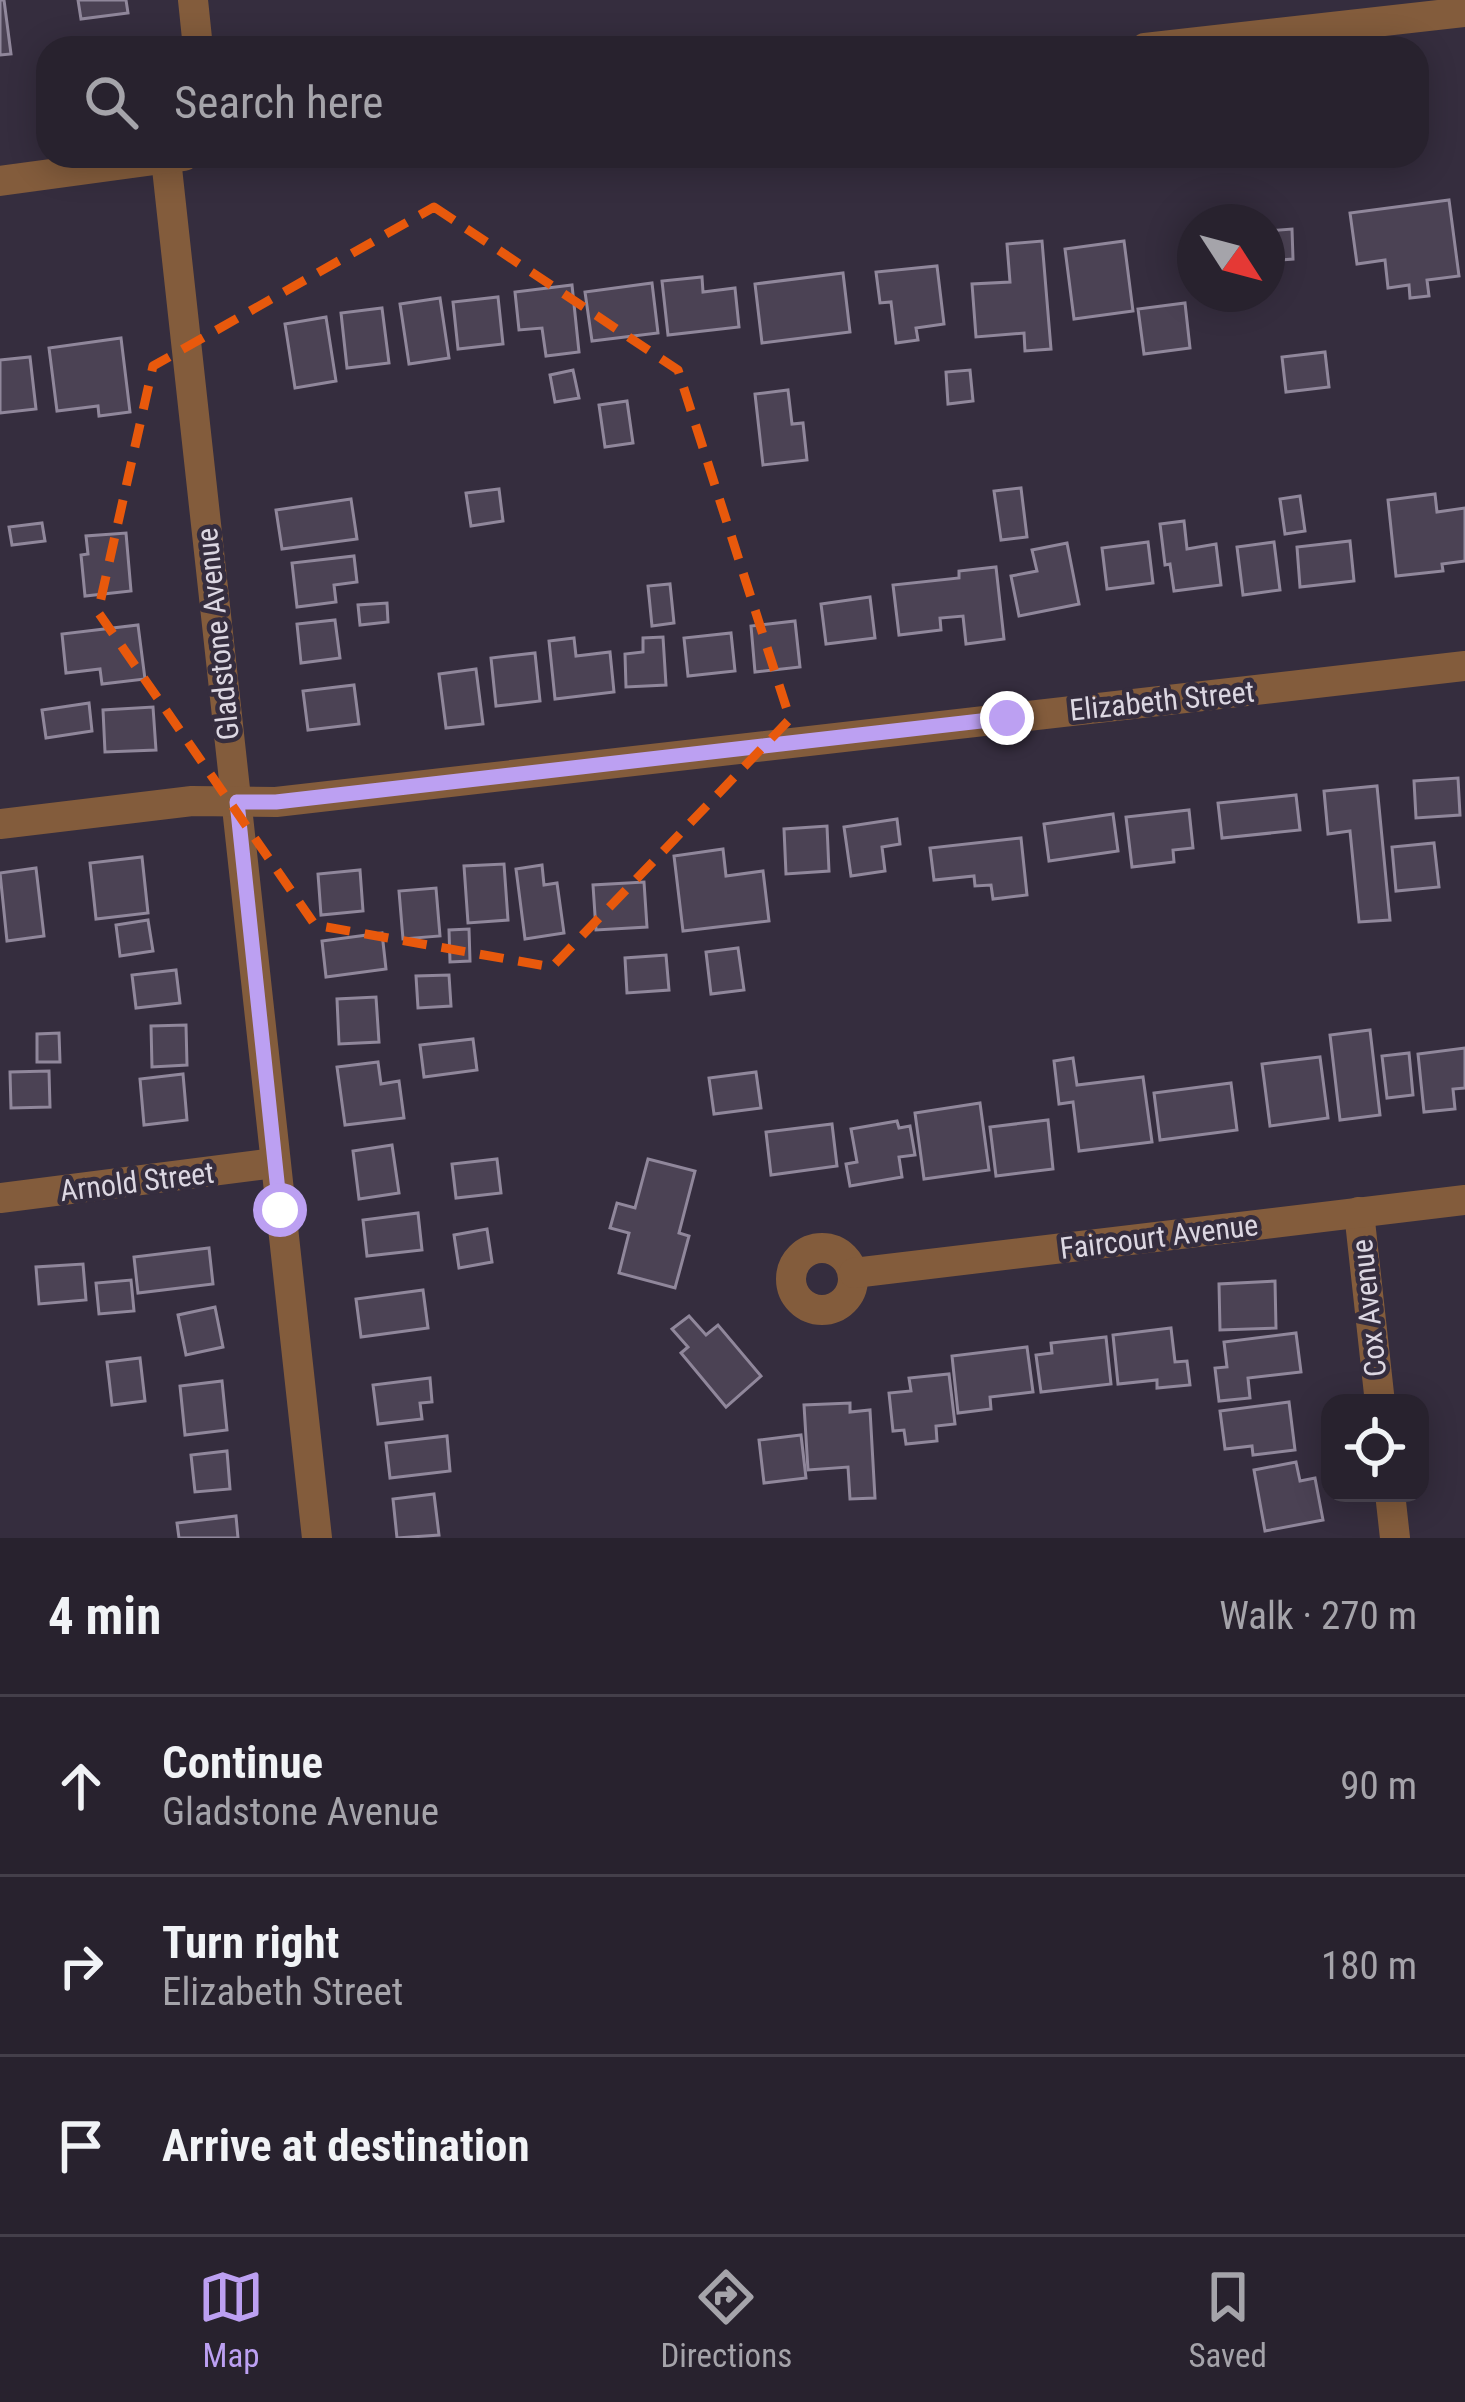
<!DOCTYPE html>
<meta charset="utf-8">
<style>
:root{--surface:#28222e;--page:#342f3a;--text:#f1f3f6;--muted:#a5a4aa;--line:#443f4a;--accent:#bca0f2}
body{margin:0;font-family:"Roboto Condensed",sans-serif;background:var(--page);color:var(--text)}
.controls{position:absolute;right:36px;bottom:36px;display:grid;overflow:hidden;border-radius:24px;box-shadow:0 6px 30px #0003}
.controls button{width:108px;height:108px;display:grid;place-items:center;padding:0;border:0;border-bottom:3px solid var(--line);background:var(--surface);color:var(--text);font:60px sans-serif}
.compass{position:absolute;left:1177px;top:204px;width:108px;height:108px;border-radius:50%;background:var(--surface);box-shadow:0 6px 30px #0003;rotate:126deg}
.stop{position:absolute;width:36px;height:36px;margin:-27px;border:9px solid #bca0f2;border-radius:50%;background:#fff}
.stop.end{background:#bca0f2;border-color:#fff;box-shadow:0 3px 12px #0008}
.list{margin:0;padding:0;list-style:none}
h2{display:flex;justify-content:space-between;align-items:center;height:156px;margin:0;padding:0 48px;font-size:51px}
h2 small{font-size:39px;font-weight:400;color:var(--muted)}
.list li{display:grid;grid-template-columns:78px 1fr auto;gap:36px;align-items:center;box-sizing:border-box;height:180px;padding:0 48px;border-top:3px solid var(--line)}
.list b{display:block;font-size:45px;white-space:nowrap}
.list p{margin:0;font-size:39px;white-space:nowrap;color:var(--muted)}
.list em{font-size:39px;font-style:normal;color:var(--muted)}
.icon{flex:none;width:66px;height:66px;fill:none;stroke:currentColor;stroke-width:2;stroke-linecap:round;stroke-linejoin:round}
.map{position:relative;flex:none;width:1465px;height:1538px;overflow:hidden}
.search{position:absolute;background:var(--surface);box-shadow:0 6px 30px #0003;left:36px;right:36px;top:36px;height:132px;display:flex;align-items:center;gap:30px;box-sizing:border-box;padding:0 42px;border-radius:36px;color:var(--muted);font-size:45px}
.sheet{height:696px;background:var(--surface)}
nav{display:flex;justify-content:space-around;align-items:center;box-sizing:border-box;height:168px;border-top:3px solid var(--line);background:var(--surface);font-size:33px;color:var(--muted)}
nav a{display:grid;justify-items:center;gap:6px}
nav .on{color:var(--accent)}
.map>svg:first-child{display:block}
</style>
<div class="map">
<svg width="1465" height="1538" viewBox="0 0 1465 1538">
<rect width="100%" height="100%" fill="#352d3e"/>
<g fill="#4b4254" stroke="#90879b" stroke-width="3">
<path d="M 0,0 L 4,0 L 11,54 L 0,55 Z"/>
<path d="M 78,0 L 126,0 L 128,13 L 81,19 Z"/>
<path d="M 1449,200 L 1459,276 L 1427,280 L 1429,296 L 1410,298 L 1409,285 L 1388,288 L 1385,260 L 1357,264 L 1350,213 Z"/>
<path d="M 1292,229 L 1293,259 L 1267,261 L 1267,231 Z"/>
<path d="M 1042,241 L 1051,349 L 1025,351 L 1024,333 L 976,337 L 972,284 L 1010,282 L 1007,244 Z"/>
<path d="M 1124,241 L 1133,311 L 1074,319 L 1065,249 Z"/>
<path d="M 937,266 L 944,324 L 916,328 L 918,340 L 896,343 L 891,302 L 880,303 L 876,272 Z"/>
<path d="M 843,273 L 850,332 L 762,343 L 755,284 Z"/>
<path d="M 702,277 L 703,292 L 735,288 L 739,327 L 668,335 L 662,281 Z"/>
<path d="M 652,283 L 658,333 L 592,341 L 585,292 Z"/>
<path d="M 572,285 L 579,352 L 546,356 L 542,328 L 519,330 L 515,292 Z"/>
<path d="M 498,297 L 503,344 L 458,349 L 453,302 Z"/>
<path d="M 440,298 L 449,358 L 409,364 L 400,304 Z"/>
<path d="M 1185,303 L 1190,348 L 1144,354 L 1138,309 Z"/>
<path d="M 382,308 L 389,363 L 347,368 L 341,313 Z"/>
<path d="M 326,317 L 336,381 L 295,388 L 285,324 Z"/>
<path d="M 121,338 L 130,412 L 99,416 L 98,406 L 57,411 L 49,348 Z"/>
<path d="M 1325,352 L 1329,387 L 1286,392 L 1282,357 Z"/>
<path d="M 30,357 L 36,409 L 0,413 L 0,360 Z"/>
<path d="M 573,370 L 579,398 L 555,402 L 550,375 Z"/>
<path d="M 970,370 L 973,401 L 948,404 L 946,372 Z"/>
<path d="M 788,390 L 792,424 L 803,423 L 807,460 L 763,465 L 755,394 Z"/>
<path d="M 627,401 L 633,443 L 605,447 L 599,405 Z"/>
<path d="M 1021,488 L 1027,537 L 1001,540 L 994,491 Z"/>
<path d="M 499,489 L 503,521 L 471,526 L 466,493 Z"/>
<path d="M 1435,494 L 1437,512 L 1465,508 L 1465,561 L 1442,564 L 1443,571 L 1396,576 L 1388,500 Z"/>
<path d="M 1300,496 L 1305,531 L 1285,534 L 1280,499 Z"/>
<path d="M 351,499 L 357,539 L 282,549 L 276,510 Z"/>
<path d="M 1184,521 L 1187,549 L 1216,544 L 1221,585 L 1174,591 L 1170,564 L 1165,565 L 1160,524 Z"/>
<path d="M 42,523 L 45,541 L 12,545 L 9,527 Z"/>
<path d="M 126,533 L 131,591 L 85,596 L 81,555 L 88,554 L 86,536 Z"/>
<path d="M 1350,541 L 1354,581 L 1300,587 L 1297,547 Z"/>
<path d="M 1148,542 L 1153,583 L 1107,589 L 1102,548 Z"/>
<path d="M 1274,542 L 1280,590 L 1243,595 L 1237,547 Z"/>
<path d="M 1067,543 L 1079,604 L 1019,616 L 1011,576 L 1037,571 L 1032,550 Z"/>
<path d="M 354,556 L 357,582 L 334,585 L 336,602 L 297,607 L 292,563 Z"/>
<path d="M 996,567 L 1004,639 L 966,644 L 963,616 L 940,618 L 941,630 L 899,635 L 893,585 L 959,578 L 959,571 Z"/>
<path d="M 670,584 L 674,623 L 652,626 L 648,586 Z"/>
<path d="M 870,597 L 875,638 L 826,644 L 821,604 Z"/>
<path d="M 387,603 L 388,622 L 360,625 L 358,605 Z"/>
<path d="M 335,620 L 340,658 L 301,663 L 297,624 Z"/>
<path d="M 795,621 L 800,667 L 755,672 L 751,626 Z"/>
<path d="M 138,625 L 145,679 L 102,684 L 100,669 L 66,673 L 62,634 Z"/>
<path d="M 731,633 L 735,671 L 688,676 L 684,638 Z"/>
<path d="M 663,637 L 666,685 L 626,687 L 625,654 L 643,652 L 643,638 Z"/>
<path d="M 574,638 L 576,656 L 610,652 L 614,692 L 555,699 L 549,641 Z"/>
<path d="M 535,653 L 540,701 L 496,706 L 491,658 Z"/>
<path d="M 476,669 L 483,724 L 446,728 L 439,674 Z"/>
<path d="M 354,685 L 359,724 L 308,730 L 303,691 Z"/>
<path d="M 89,703 L 92,731 L 46,738 L 42,710 Z"/>
<path d="M 153,707 L 156,750 L 105,752 L 103,710 Z"/>
<path d="M 1458,778 L 1460,815 L 1416,818 L 1414,781 Z"/>
<path d="M 1377,786 L 1390,920 L 1359,922 L 1350,831 L 1328,834 L 1324,791 Z"/>
<path d="M 1296,795 L 1300,830 L 1222,838 L 1218,803 Z"/>
<path d="M 1189,810 L 1193,848 L 1173,850 L 1174,862 L 1132,867 L 1126,817 Z"/>
<path d="M 1113,814 L 1118,851 L 1049,861 L 1044,824 Z"/>
<path d="M 897,819 L 900,844 L 882,847 L 885,871 L 851,876 L 844,827 Z"/>
<path d="M 827,826 L 829,871 L 786,874 L 784,829 Z"/>
<path d="M 1021,838 L 1027,895 L 993,899 L 991,885 L 975,886 L 974,876 L 934,880 L 930,848 Z"/>
<path d="M 1434,843 L 1439,887 L 1396,891 L 1392,847 Z"/>
<path d="M 723,849 L 726,876 L 763,871 L 769,921 L 683,931 L 674,856 Z"/>
<path d="M 142,857 L 148,913 L 96,919 L 90,863 Z"/>
<path d="M 504,864 L 508,920 L 468,923 L 464,866 Z"/>
<path d="M 542,865 L 544,885 L 557,883 L 564,933 L 525,939 L 516,869 Z"/>
<path d="M 36,868 L 44,936 L 7,941 L 0,873 Z"/>
<path d="M 360,870 L 363,911 L 321,915 L 318,874 Z"/>
<path d="M 644,882 L 647,927 L 596,930 L 593,885 Z"/>
<path d="M 436,888 L 440,936 L 403,939 L 399,891 Z"/>
<path d="M 148,920 L 153,951 L 120,956 L 116,925 Z"/>
<path d="M 469,929 L 470,961 L 450,962 L 449,930 Z"/>
<path d="M 382,933 L 386,969 L 326,977 L 322,941 Z"/>
<path d="M 738,948 L 744,990 L 711,994 L 706,952 Z"/>
<path d="M 666,955 L 669,990 L 627,993 L 625,958 Z"/>
<path d="M 176,970 L 180,1003 L 136,1008 L 132,975 Z"/>
<path d="M 449,975 L 451,1006 L 418,1008 L 416,976 Z"/>
<path d="M 376,997 L 379,1042 L 339,1044 L 337,999 Z"/>
<path d="M 186,1025 L 187,1065 L 152,1067 L 151,1026 Z"/>
<path d="M 1370,1030 L 1380,1115 L 1340,1120 L 1330,1035 Z"/>
<path d="M 59,1033 L 60,1062 L 37,1062 L 37,1034 Z"/>
<path d="M 473,1039 L 477,1070 L 424,1077 L 420,1045 Z"/>
<path d="M 1465,1048 L 1465,1088 L 1453,1089 L 1455,1109 L 1424,1112 L 1418,1054 Z"/>
<path d="M 1409,1053 L 1413,1095 L 1387,1098 L 1382,1056 Z"/>
<path d="M 1320,1057 L 1328,1118 L 1270,1126 L 1262,1064 Z"/>
<path d="M 1073,1058 L 1077,1085 L 1143,1077 L 1152,1142 L 1079,1151 L 1073,1102 L 1059,1104 L 1054,1061 Z"/>
<path d="M 378,1062 L 381,1084 L 399,1081 L 404,1118 L 345,1125 L 337,1067 Z"/>
<path d="M 49,1071 L 50,1107 L 11,1108 L 10,1072 Z"/>
<path d="M 756,1072 L 761,1108 L 714,1114 L 709,1078 Z"/>
<path d="M 183,1074 L 187,1120 L 144,1125 L 140,1079 Z"/>
<path d="M 1231,1083 L 1237,1130 L 1160,1140 L 1154,1093 Z"/>
<path d="M 980,1103 L 989,1170 L 924,1179 L 915,1113 Z"/>
<path d="M 1048,1120 L 1053,1169 L 996,1176 L 990,1127 Z"/>
<path d="M 897,1121 L 899,1128 L 910,1126 L 915,1155 L 899,1157 L 902,1177 L 850,1186 L 846,1164 L 857,1162 L 851,1129 Z"/>
<path d="M 832,1124 L 837,1166 L 771,1175 L 766,1132 Z"/>
<path d="M 392,1145 L 399,1193 L 359,1199 L 353,1151 Z"/>
<path d="M 497,1159 L 501,1193 L 456,1198 L 452,1164 Z"/>
<path d="M 648,1159 L 695,1171 L 679,1233 L 689,1236 L 675,1288 L 619,1273 L 629,1233 L 610,1228 L 617,1203 L 635,1208 Z"/>
<path d="M 418,1213 L 422,1250 L 367,1256 L 363,1220 Z"/>
<path d="M 487,1229 L 492,1262 L 459,1268 L 454,1235 Z"/>
<path d="M 209,1248 L 213,1284 L 138,1293 L 134,1257 Z"/>
<path d="M 83,1264 L 86,1300 L 39,1304 L 36,1267 Z"/>
<path d="M 131,1280 L 134,1311 L 99,1314 L 96,1283 Z"/>
<path d="M 1275,1281 L 1276,1328 L 1220,1330 L 1219,1284 Z"/>
<path d="M 423,1290 L 428,1328 L 361,1337 L 356,1299 Z"/>
<path d="M 215,1307 L 223,1347 L 186,1355 L 178,1315 Z"/>
<path d="M 689,1316 L 706,1335 L 718,1325 L 761,1376 L 726,1407 L 681,1353 L 688,1347 L 672,1329 Z"/>
<path d="M 1171,1328 L 1175,1362 L 1187,1361 L 1190,1385 L 1157,1388 L 1157,1380 L 1118,1384 L 1113,1335 Z"/>
<path d="M 1296,1333 L 1301,1372 L 1248,1378 L 1250,1398 L 1219,1401 L 1215,1368 L 1227,1367 L 1224,1342 Z"/>
<path d="M 1106,1337 L 1111,1384 L 1041,1392 L 1036,1355 L 1052,1353 L 1051,1343 Z"/>
<path d="M 1027,1347 L 1033,1392 L 990,1397 L 991,1409 L 958,1413 L 952,1356 Z"/>
<path d="M 140,1358 L 145,1401 L 112,1405 L 107,1362 Z"/>
<path d="M 949,1374 L 955,1424 L 936,1426 L 937,1441 L 906,1444 L 904,1430 L 893,1431 L 889,1393 L 911,1391 L 909,1378 Z"/>
<path d="M 430,1378 L 432,1402 L 420,1403 L 422,1419 L 378,1424 L 373,1385 Z"/>
<path d="M 222,1381 L 227,1430 L 185,1435 L 180,1386 Z"/>
<path d="M 1289,1402 L 1295,1450 L 1253,1455 L 1252,1446 L 1225,1449 L 1220,1411 Z"/>
<path d="M 850,1403 L 850,1412 L 870,1410 L 875,1498 L 850,1499 L 848,1467 L 808,1470 L 804,1405 Z"/>
<path d="M 801,1435 L 806,1478 L 764,1483 L 759,1440 Z"/>
<path d="M 447,1436 L 450,1471 L 390,1478 L 386,1443 Z"/>
<path d="M 227,1451 L 230,1489 L 195,1492 L 191,1455 Z"/>
<path d="M 1296,1462 L 1300,1481 L 1315,1478 L 1323,1520 L 1265,1531 L 1254,1470 Z"/>
<path d="M 434,1494 L 439,1535 L 397,1538 L 393,1499 Z"/>
<path d="M 236,1516 L 238,1538 L 179,1538 L 177,1523 Z"/>
</g>
<g fill="none" stroke-linecap="round" stroke-linejoin="round">
<g stroke="#835c3c" stroke-width="30">
<path d="M 193,0 L 198,48"/>
<path d="M 1145,48 L 1465,12"/>
<path d="M 166,159 L 317,1538"/>
<path d="M 0,181 L 184,156"/>
<path d="M 0,824 L 192,801 L 276,802 L 1465,666"/>
<path d="M 0,1198 L 275,1163"/>
<path d="M 1359,1212 L 1380,1403"/>
<circle cx="822" cy="1279" r="31"/>
<path d="M 854,1273 L 1465,1200"/>
<path d="M 1390,1493 L 1395,1538"/>
</g>
</g>
<g fill="none" stroke-linecap="round" stroke-linejoin="round">
<path stroke="#bca0f2" stroke-width="15" d="M 280,1210 L 237,802 L 276,802 L 1007,718"/>
</g>
<path fill="none" stroke="#e8590c" stroke-width="9" stroke-dasharray="24 15" stroke-linejoin="round" d="M 434,207 L 678,370 L 790,719 L 552,967 L 315,925 L 98,612 L 153,366 Z"/>
<g text-anchor="middle" stroke-width="9" stroke-linejoin="round" paint-order="stroke">
<g font-size="30" fill="#dcd7e2" stroke="#352d3e">
<text transform="translate(218 634) rotate(-96)" y="10">Gladstone Avenue</text>
<text transform="translate(1162 701) rotate(-6)" y="10">Elizabeth Street</text>
<text transform="translate(137 1182) rotate(-7)" y="10">Arnold Street</text>
<text transform="translate(1159 1237) rotate(-7)" y="10">Faircourt Avenue</text>
<text transform="translate(1369 1308) rotate(-96)" y="10">Cox Avenue</text>
</g>
</g>
</svg>
<div class="controls">
<button><svg class="icon" aria-label="locate" viewBox="0 0 24 24"><circle cx="12" cy="12" r="6"/><path d="M12 2v4M12 18v4M2 12h4M18 12h4"/></svg></button>
</div>
<svg class="compass" viewBox="-18 -18 36 36"><path d="M0-13l5 13h-10z" fill="#e53935"/><path d="M0 13l5-13h-10z" fill="#a5a4aa"/></svg>
<div class="stop" style="left:280px;top:1210px"></div>
<div class="stop end" style="left:1007px;top:718px"></div>
<div class="search"><svg class="icon" aria-label="search" viewBox="0 0 24 24"><circle cx="10" cy="10" r="6"/><path d="M15 15l6 6"/></svg>Search here</div>
</div>
<section class="sheet">
<h2>4 min<small>Walk · 270 m</small></h2>
<ul class="list">
<li><svg class="icon" aria-label="ahead" viewBox="0 0 24 24"><path d="M12 20V5M6 11l6-6 6 6"/></svg><div><b>Continue</b><p>Gladstone Avenue</p></div><em>90 m</em></li>
<li><svg class="icon" aria-label="right" viewBox="0 0 24 24"><path d="M7 20v-9h11M14 6l5 5-5 5"/></svg><div><b>Turn right</b><p>Elizabeth Street</p></div><em>180 m</em></li>
<li><svg class="icon" aria-label="arrive" viewBox="0 0 24 24"><path d="M6 21V4h12l-3 4 3 4H6"/></svg><div><b>Arrive at destination</b></div></li>
</ul>
</section>
<nav>
<a class="on"><svg class="icon" aria-label="map" viewBox="0 0 24 24"><path d="M3 6l6-2 6 2 6-2v14l-6 2-6-2-6 2zM9 4v14M15 6v14"/></svg>Map</a>
<a><svg class="icon" aria-label="directions" viewBox="0 0 24 24"><path d="M12 3l9 9-9 9-9-9zM9 14v-3h6M13 9l2 2-2 2"/></svg>Directions</a>
<a><svg class="icon" aria-label="saved" viewBox="0 0 24 24"><path d="M7 4h10v16l-5-4-5 4z"/></svg>Saved</a>
</nav>
